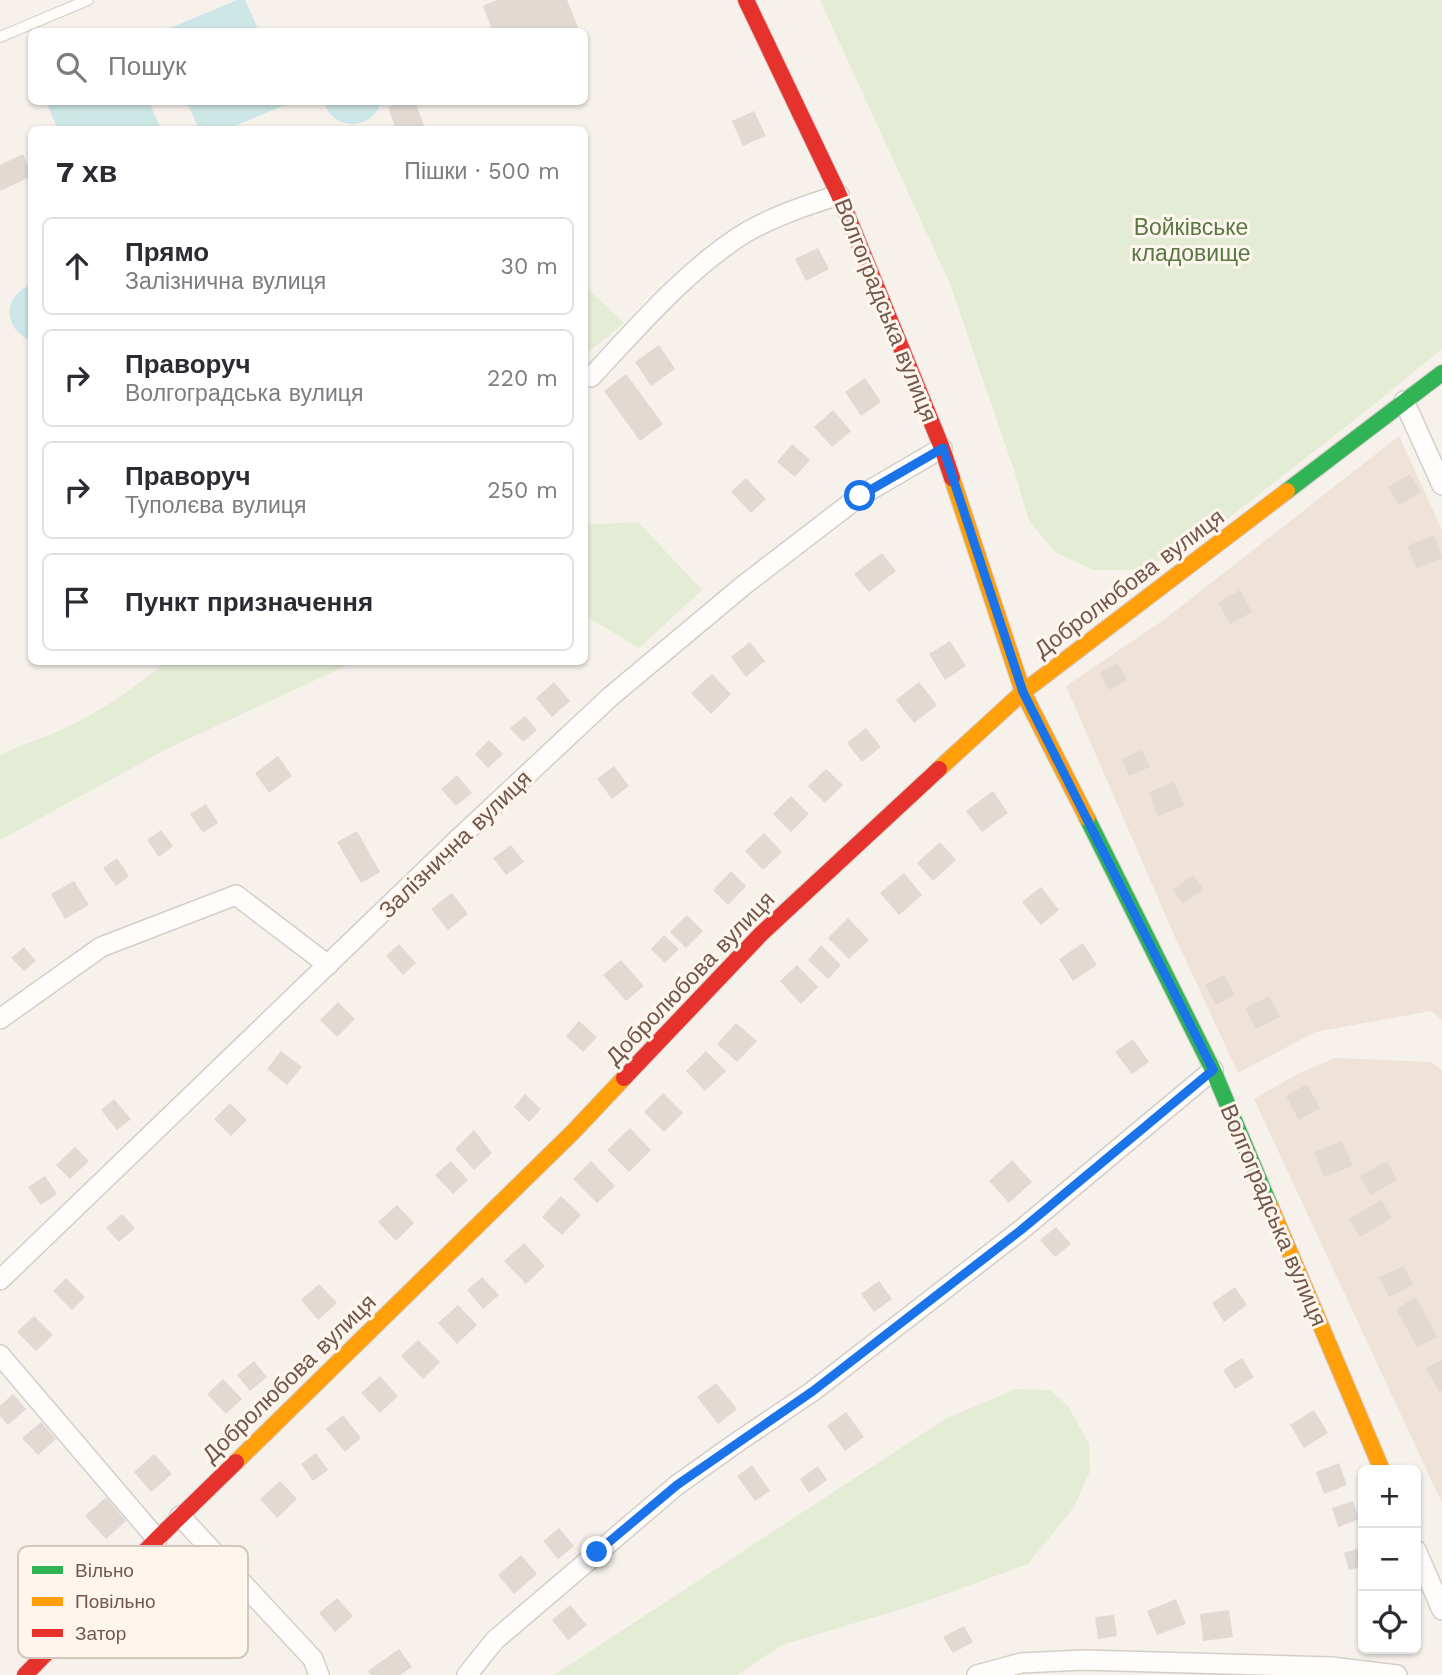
<!DOCTYPE html>
<html lang="uk">
<meta charset="utf-8">
<style>
:root{--surface:#fff;--page:#f2f2f3;--text:#2b2b33;--muted:#7c7c81;--line:#e1e1e2}
body{margin:0;font-family:"Work Sans",sans-serif;background:var(--page);color:var(--text)}
.controls{position:absolute;right:21px;bottom:21px;display:grid;overflow:hidden;border-radius:10px;box-shadow:0 2px 5px #0004}
.controls button{width:63px;height:63px;display:grid;place-items:center;padding:0;border:0;border-bottom:2px solid var(--line);background:var(--surface);color:var(--text);font:35px sans-serif}
.stop{position:absolute;width:21px;height:21px;margin:-16px;border:5px solid #1a73e8;border-radius:50%;background:#fff}
.stop.end{background:#1a73e8;border-color:#fff;box-shadow:0 2px 7px #0008}
.list{margin:0;padding:0;list-style:none}
h2{display:flex;justify-content:space-between;align-items:center;height:91px;margin:0;padding:0 28px;font-size:30px}
h2 small{font-size:23px;font-weight:400;color:var(--muted)}
.list li{display:grid;grid-template-columns:46px 1fr auto;gap:21px;align-items:center;box-sizing:border-box;height:98px;margin:0 14px 14px;padding:0 14px;border:2px solid var(--line);border-radius:10px}
.list b{display:block;font-size:26px;white-space:nowrap}
.list p{margin:0;font-size:23px;white-space:nowrap;color:var(--muted)}
.list em{font-size:23px;font-style:normal;color:var(--muted)}
.icon{flex:none;width:38px;height:38px;fill:none;stroke:currentColor;stroke-width:2;stroke-linecap:round;stroke-linejoin:round}
.map{position:relative;flex:none;width:1442px;height:1675px;overflow:hidden}
.search{position:absolute;background:var(--surface);box-shadow:0 2px 5px #0004;left:28px;top:28px;width:560px;height:77px;display:flex;align-items:center;gap:18px;box-sizing:border-box;padding:0 24px;border-radius:10px;color:var(--muted);font-size:26px}
.panel{position:absolute;background:var(--surface);box-shadow:0 2px 5px #0004;left:28px;top:126px;width:560px;height:539px;border-radius:10px}
.map>svg:first-child{display:block}
</style>
<div class="map">
<svg width="1442" height="1675" viewBox="0 0 1442 1675">
<rect width="100%" height="100%" fill="#f6f1eb"/>
<g fill="#efe3d9">
<path d="M 1399,436 L 1442,530 L 1442,1020 L 1431,1011 L 1315,1032 L 1238,1073 L 1175,937 L 1066,686 L 1165,619 Z"/>
<path d="M 1335,1058 L 1431,1062 L 1442,1070 L 1442,1503 L 1254,1099 L 1299,1073 Z"/>
</g>
<g fill="#e5ecd6">
<path d="M 820,0 L 1442,0 L 1442,349 L 1366,411 L 1212,531 L 1167,558 L 1132,570 L 1093,570 L 1055,552 L 1029,521 L 1014,470 L 950,284 Z"/>
<path d="M 585,286 L 624,323 L 585,355 L 584,355 Z"/>
<path d="M 638,522 L 702,590 L 639,648 L 589,618 L 584,619 L 585,525 Z"/>
<path d="M 166,662 L 354,662 L 169,748 L 0,840 L 0,756 C 19,744 40,740 61,730 C 100,713 133,688 166,662 Z"/>
<path d="M 1016,1389 L 1050,1390 L 1068,1406 L 1089,1444 L 1090,1471 L 1074,1507 L 1028,1564 L 921,1603 L 782,1645 L 737,1675 L 554,1675 L 945,1419 Z"/>
</g>
<g fill="#cde6e6">
<path d="M 237,0 L 245,0 L 259,31 L 163,31 Z"/>
<path d="M 46,102 L 149,102 L 161,129 L 58,129 Z"/>
<path d="M 187,102 L 289,102 L 289,103 L 228,129 L 199,130 Z"/>
<path d="M 324,102 L 381,102 C 372,131 333,132 324,102 Z"/>
<path d="M 31,285 L 31,341 C 3,329 2,296 31,285 Z"/>
</g>
<g fill="#e2d9d3">
<path d="M 497,0 L 567,0 L 580,32 L 493,32 L 483,6 Z"/>
<path d="M 402,102 L 415,102 L 426,130 L 396,130 L 388,107 Z"/>
<path d="M 754,111 L 766,136 L 743,146 L 732,121 Z"/>
<path d="M 23,154 L 32,176 L 0,191 L 0,165 Z"/>
<path d="M 818,248 L 829,269 L 806,281 L 795,259 Z"/>
<path d="M 659,345 L 675,369 L 651,386 L 635,362 Z"/>
<path d="M 626,374 L 663,424 L 640,441 L 604,391 Z"/>
<path d="M 865,378 L 881,402 L 861,416 L 845,392 Z"/>
<path d="M 833,410 L 851,431 L 832,447 L 814,427 Z"/>
<path d="M 792,444 L 810,460 L 795,477 L 777,462 Z"/>
<path d="M 1410,474 L 1421,492 L 1399,505 L 1388,487 Z"/>
<path d="M 746,478 L 766,499 L 751,513 L 731,492 Z"/>
<path d="M 1434,535 L 1442,558 L 1417,569 L 1407,546 Z"/>
<path d="M 882,553 L 896,571 L 869,592 L 854,574 Z"/>
<path d="M 1240,590 L 1252,612 L 1230,624 L 1218,602 Z"/>
<path d="M 950,641 L 966,666 L 945,680 L 929,654 Z"/>
<path d="M 750,642 L 765,661 L 746,677 L 731,657 Z"/>
<path d="M 1117,663 L 1127,680 L 1109,690 L 1100,673 Z"/>
<path d="M 712,674 L 731,694 L 711,714 L 691,693 Z"/>
<path d="M 554,682 L 570,701 L 552,717 L 536,698 Z"/>
<path d="M 919,682 L 937,705 L 914,723 L 896,700 Z"/>
<path d="M 525,716 L 537,730 L 523,742 L 510,728 Z"/>
<path d="M 866,728 L 881,747 L 862,762 L 847,743 Z"/>
<path d="M 489,740 L 503,754 L 488,768 L 475,754 Z"/>
<path d="M 1142,750 L 1150,767 L 1129,776 L 1122,759 Z"/>
<path d="M 278,756 L 292,776 L 269,793 L 255,773 Z"/>
<path d="M 614,766 L 629,786 L 612,799 L 597,779 Z"/>
<path d="M 826,769 L 843,785 L 825,803 L 808,786 Z"/>
<path d="M 457,775 L 472,793 L 456,806 L 441,789 Z"/>
<path d="M 1174,782 L 1184,806 L 1158,816 L 1149,792 Z"/>
<path d="M 993,791 L 1008,813 L 982,832 L 966,811 Z"/>
<path d="M 791,796 L 809,814 L 791,832 L 773,814 Z"/>
<path d="M 206,804 L 218,823 L 203,833 L 190,814 Z"/>
<path d="M 161,830 L 173,846 L 159,857 L 147,840 Z"/>
<path d="M 357,831 L 380,872 L 361,883 L 337,842 Z"/>
<path d="M 764,833 L 782,852 L 763,870 L 745,851 Z"/>
<path d="M 940,842 L 956,860 L 933,881 L 917,863 Z"/>
<path d="M 511,845 L 524,862 L 506,875 L 493,858 Z"/>
<path d="M 117,858 L 129,876 L 116,886 L 103,868 Z"/>
<path d="M 731,871 L 746,886 L 728,905 L 713,890 Z"/>
<path d="M 904,873 L 922,895 L 899,915 L 880,893 Z"/>
<path d="M 1193,875 L 1204,889 L 1183,904 L 1173,890 Z"/>
<path d="M 74,881 L 89,905 L 65,919 L 51,894 Z"/>
<path d="M 1041,887 L 1059,910 L 1041,925 L 1022,902 Z"/>
<path d="M 452,893 L 468,914 L 448,930 L 431,909 Z"/>
<path d="M 687,915 L 703,931 L 686,948 L 670,932 Z"/>
<path d="M 848,918 L 869,940 L 849,959 L 828,938 Z"/>
<path d="M 664,935 L 679,949 L 665,963 L 651,949 Z"/>
<path d="M 1083,943 L 1097,965 L 1073,981 L 1059,959 Z"/>
<path d="M 399,944 L 416,963 L 403,975 L 386,956 Z"/>
<path d="M 821,945 L 841,965 L 828,979 L 808,960 Z"/>
<path d="M 24,947 L 36,961 L 24,971 L 11,958 Z"/>
<path d="M 621,960 L 644,986 L 626,1001 L 603,975 Z"/>
<path d="M 797,965 L 818,987 L 801,1004 L 780,981 Z"/>
<path d="M 1224,975 L 1235,995 L 1216,1005 L 1205,985 Z"/>
<path d="M 1269,996 L 1280,1017 L 1256,1029 L 1245,1008 Z"/>
<path d="M 338,1002 L 355,1019 L 337,1037 L 320,1020 Z"/>
<path d="M 579,1021 L 597,1037 L 583,1052 L 566,1036 Z"/>
<path d="M 736,1023 L 757,1041 L 737,1062 L 717,1044 Z"/>
<path d="M 1133,1039 L 1149,1062 L 1132,1074 L 1115,1052 Z"/>
<path d="M 281,1051 L 302,1067 L 287,1085 L 267,1069 Z"/>
<path d="M 706,1051 L 726,1071 L 705,1091 L 686,1071 Z"/>
<path d="M 1307,1084 L 1320,1108 L 1299,1120 L 1286,1096 Z"/>
<path d="M 663,1093 L 683,1113 L 664,1132 L 644,1112 Z"/>
<path d="M 525,1094 L 541,1109 L 529,1122 L 514,1107 Z"/>
<path d="M 114,1099 L 131,1119 L 117,1130 L 101,1110 Z"/>
<path d="M 230,1103 L 247,1120 L 231,1136 L 214,1119 Z"/>
<path d="M 630,1128 L 651,1150 L 629,1172 L 607,1150 Z"/>
<path d="M 474,1130 L 492,1153 L 474,1170 L 455,1149 Z"/>
<path d="M 1342,1141 L 1353,1166 L 1324,1177 L 1314,1152 Z"/>
<path d="M 75,1147 L 89,1161 L 70,1179 L 56,1165 Z"/>
<path d="M 1012,1160 L 1032,1182 L 1009,1203 L 989,1181 Z"/>
<path d="M 451,1161 L 468,1180 L 453,1194 L 435,1175 Z"/>
<path d="M 591,1161 L 615,1186 L 597,1203 L 573,1179 Z"/>
<path d="M 1387,1161 L 1397,1180 L 1370,1195 L 1360,1176 Z"/>
<path d="M 45,1176 L 57,1194 L 41,1205 L 28,1187 Z"/>
<path d="M 561,1196 L 581,1215 L 562,1235 L 542,1217 Z"/>
<path d="M 1381,1200 L 1392,1218 L 1360,1237 L 1349,1219 Z"/>
<path d="M 397,1205 L 414,1223 L 396,1241 L 378,1222 Z"/>
<path d="M 122,1214 L 135,1228 L 119,1242 L 106,1228 Z"/>
<path d="M 1056,1227 L 1071,1244 L 1055,1257 L 1040,1240 Z"/>
<path d="M 524,1243 L 545,1266 L 526,1284 L 504,1261 Z"/>
<path d="M 1404,1266 L 1413,1285 L 1389,1297 L 1379,1277 Z"/>
<path d="M 482,1277 L 499,1295 L 483,1309 L 467,1290 Z"/>
<path d="M 66,1278 L 85,1297 L 72,1310 L 53,1291 Z"/>
<path d="M 879,1281 L 892,1299 L 874,1312 L 861,1294 Z"/>
<path d="M 319,1284 L 337,1303 L 318,1320 L 301,1300 Z"/>
<path d="M 1235,1287 L 1247,1305 L 1224,1322 L 1212,1303 Z"/>
<path d="M 1416,1297 L 1437,1337 L 1417,1347 L 1396,1309 Z"/>
<path d="M 458,1305 L 477,1325 L 457,1344 L 438,1323 Z"/>
<path d="M 34,1316 L 53,1335 L 36,1351 L 17,1332 Z"/>
<path d="M 418,1340 L 440,1362 L 423,1379 L 401,1356 Z"/>
<path d="M 1242,1358 L 1254,1377 L 1235,1389 L 1223,1370 Z"/>
<path d="M 1442,1360 L 1442,1391 L 1439,1392 L 1426,1368 Z"/>
<path d="M 254,1361 L 267,1377 L 250,1391 L 237,1375 Z"/>
<path d="M 380,1376 L 398,1396 L 380,1413 L 361,1393 Z"/>
<path d="M 223,1379 L 242,1399 L 226,1414 L 207,1394 Z"/>
<path d="M 716,1383 L 737,1409 L 718,1424 L 697,1397 Z"/>
<path d="M 13,1394 L 26,1409 L 8,1425 L 0,1416 L 0,1406 Z"/>
<path d="M 1314,1410 L 1328,1433 L 1304,1448 L 1290,1425 Z"/>
<path d="M 846,1412 L 864,1437 L 845,1451 L 827,1426 Z"/>
<path d="M 343,1415 L 361,1438 L 345,1452 L 326,1429 Z"/>
<path d="M 41,1422 L 56,1439 L 38,1455 L 22,1438 Z"/>
<path d="M 316,1453 L 328,1470 L 313,1481 L 301,1464 Z"/>
<path d="M 154,1454 L 172,1474 L 151,1492 L 134,1472 Z"/>
<path d="M 1339,1463 L 1347,1485 L 1324,1494 L 1316,1472 Z"/>
<path d="M 752,1465 L 770,1491 L 755,1501 L 737,1476 Z"/>
<path d="M 818,1466 L 827,1480 L 809,1493 L 800,1479 Z"/>
<path d="M 280,1481 L 297,1499 L 277,1518 L 260,1499 Z"/>
<path d="M 106,1497 L 126,1521 L 106,1539 L 85,1516 Z"/>
<path d="M 1353,1501 L 1359,1519 L 1338,1527 L 1332,1508 Z"/>
<path d="M 559,1528 L 574,1546 L 558,1559 L 543,1541 Z"/>
<path d="M 1363,1547 L 1363,1566 L 1349,1570 L 1344,1553 Z"/>
<path d="M 521,1555 L 537,1574 L 514,1594 L 498,1575 Z"/>
<path d="M 337,1598 L 353,1616 L 335,1632 L 319,1613 Z"/>
<path d="M 1176,1599 L 1186,1624 L 1157,1635 L 1147,1611 Z"/>
<path d="M 570,1605 L 587,1625 L 568,1640 L 552,1620 Z"/>
<path d="M 1229,1610 L 1233,1637 L 1203,1641 L 1200,1614 Z"/>
<path d="M 1114,1615 L 1117,1636 L 1098,1639 L 1095,1617 Z"/>
<path d="M 964,1626 L 973,1642 L 953,1653 L 943,1637 Z"/>
<path d="M 399,1649 L 412,1667 L 400,1675 L 371,1675 L 368,1671 Z"/>
</g>
<g fill="none" stroke-linecap="round" stroke-linejoin="round">
<defs>
<path id="lane" d="M 0,37 L 88,0"/>
<g id="street">
<path d="M 591,377 C 636,329 688,268 745,233 C 774,216 807,205 839,195"/>
<path d="M 1404,401 L 1442,485"/>
<path d="M 0,1019 L 101,947 L 236,895 L 328,965"/>
<path d="M 0,1280 L 455,842 L 610,697 L 744,585 L 860,496 L 942,448"/>
<path d="M 0,1355 L 157,1539"/>
<path d="M 180,1516 L 313,1659 L 319,1675"/>
<path d="M 1416,1550 L 1442,1610"/>
<path d="M 467,1675 L 495,1640 L 677,1485 L 739,1441 L 813,1391 L 1021,1230 L 1213,1070"/>
<path d="M 977,1675 L 1021,1663 L 1083,1660 L 1331,1667 L 1397,1675"/>
</g>
<g id="fast">
<path d="M 1287,491 L 1442,373"/>
<path d="M 1087,818 L 1213,1070 L 1271,1208"/>
</g>
<g id="slow">
<path d="M 952,478 L 1023,692 L 1087,818"/>
<path d="M 939,769 L 1023,692 L 1287,491"/>
<path d="M 1271,1208 L 1382,1470"/>
<path d="M 236,1462 L 573,1132 L 624,1078"/>
</g>
<g id="jam">
<path d="M 746,0 L 839,195 L 942,448 L 952,478"/>
<path d="M 624,1078 L 761,934 L 939,769"/>
<path d="M 25,1675 L 157,1539 L 236,1462"/>
</g>
</defs>
<use href="#lane" stroke="#d5cdc8" stroke-width="12"/>
<use href="#street" stroke="#d5cdc8" stroke-width="22"/>
<use href="#fast" stroke="#d5ccc8" stroke-width="18"/>
<use href="#slow" stroke="#d5ccc8" stroke-width="18"/>
<use href="#jam" stroke="#d5ccc8" stroke-width="18"/>
<use href="#lane" stroke="#fefdfc" stroke-width="10"/>
<use href="#street" stroke="#fefdfc" stroke-width="19"/>
<use href="#fast" stroke="#30b455" stroke-width="16"/>
<use href="#slow" stroke="#ff9f0a" stroke-width="16"/>
<use href="#jam" stroke="#e5322d" stroke-width="16"/>
</g>
<g fill="none" stroke-linecap="round" stroke-linejoin="round">
<path stroke="#1a73e8" stroke-width="9" d="M 597,1552 L 677,1485 L 813,1391 L 1021,1230 L 1213,1070 L 1023,692 L 943,448 L 860,496"/>
</g>
<g text-anchor="middle" stroke-width="6" stroke-linejoin="round" paint-order="stroke">
<g font-size="23" fill="#597845" stroke="#fef6ed">
<text x="1191" y="235">Войківське<tspan x="1191" dy="26">кладовище</tspan></text>
</g>
<g font-size="23" fill="#73574c" stroke="#fef6ed">
<text transform="translate(886 310) rotate(68)" y="8">Волгоградська вулиця</text>
<text transform="translate(1129 583) rotate(-37)" y="8">Добролюбова вулиця</text>
<text transform="translate(455 844) rotate(-44)" y="8">Залізнична вулиця</text>
<text transform="translate(690 978) rotate(-46)" y="8">Добролюбова вулиця</text>
<text transform="translate(1274 1215) rotate(67)" y="8">Волгоградська вулиця</text>
<text transform="translate(289 1378) rotate(-44)" y="8">Добролюбова вулиця</text>
</g>
</g>
<rect x="18" y="1546" width="230" height="112" rx="10" fill="#fef6ed" stroke="#d4c6bd" stroke-width="2"/>
<rect x="32" y="1566" width="31" height="8" fill="#30b455"/>
<rect x="32" y="1597" width="31" height="9" fill="#ff9f0a"/>
<rect x="32" y="1629" width="31" height="8" fill="#e5322d"/>
<g font-size="19" fill="#73574c">
<text x="75" y="1577">Вільно</text>
<text x="75" y="1608">Повільно</text>
<text x="75" y="1640">Затор</text>
</g>
</svg>
<div class="controls">
<button>+</button>
<button>−</button>
<button><svg class="icon" aria-label="locate" viewBox="0 0 24 24"><circle cx="12" cy="12" r="6"/><path d="M12 2v4M12 18v4M2 12h4M18 12h4"/></svg></button>
</div>
<div class="stop" style="left:860px;top:496px"></div>
<div class="stop end" style="left:597px;top:1552px"></div>
<div class="search"><svg class="icon" aria-label="search" viewBox="0 0 24 24"><circle cx="10" cy="10" r="6"/><path d="M15 15l6 6"/></svg>Пошук</div>
<section class="panel">
<h2>7 хв<small>Пішки · 500 m</small></h2>
<ul class="list">
<li><svg class="icon" aria-label="ahead" viewBox="0 0 24 24"><path d="M12 20V5M6 11l6-6 6 6"/></svg><div><b>Прямо</b><p>Залізнична вулиця</p></div><em>30 m</em></li>
<li><svg class="icon" aria-label="right" viewBox="0 0 24 24"><path d="M7 20v-9h11M14 6l5 5-5 5"/></svg><div><b>Праворуч</b><p>Волгоградська вулиця</p></div><em>220 m</em></li>
<li><svg class="icon" aria-label="right" viewBox="0 0 24 24"><path d="M7 20v-9h11M14 6l5 5-5 5"/></svg><div><b>Праворуч</b><p>Туполєва вулиця</p></div><em>250 m</em></li>
<li><svg class="icon" aria-label="arrive" viewBox="0 0 24 24"><path d="M6 21V4h12l-3 4 3 4H6"/></svg><div><b>Пункт призначення</b></div></li>
</ul>
</section>
</div>
